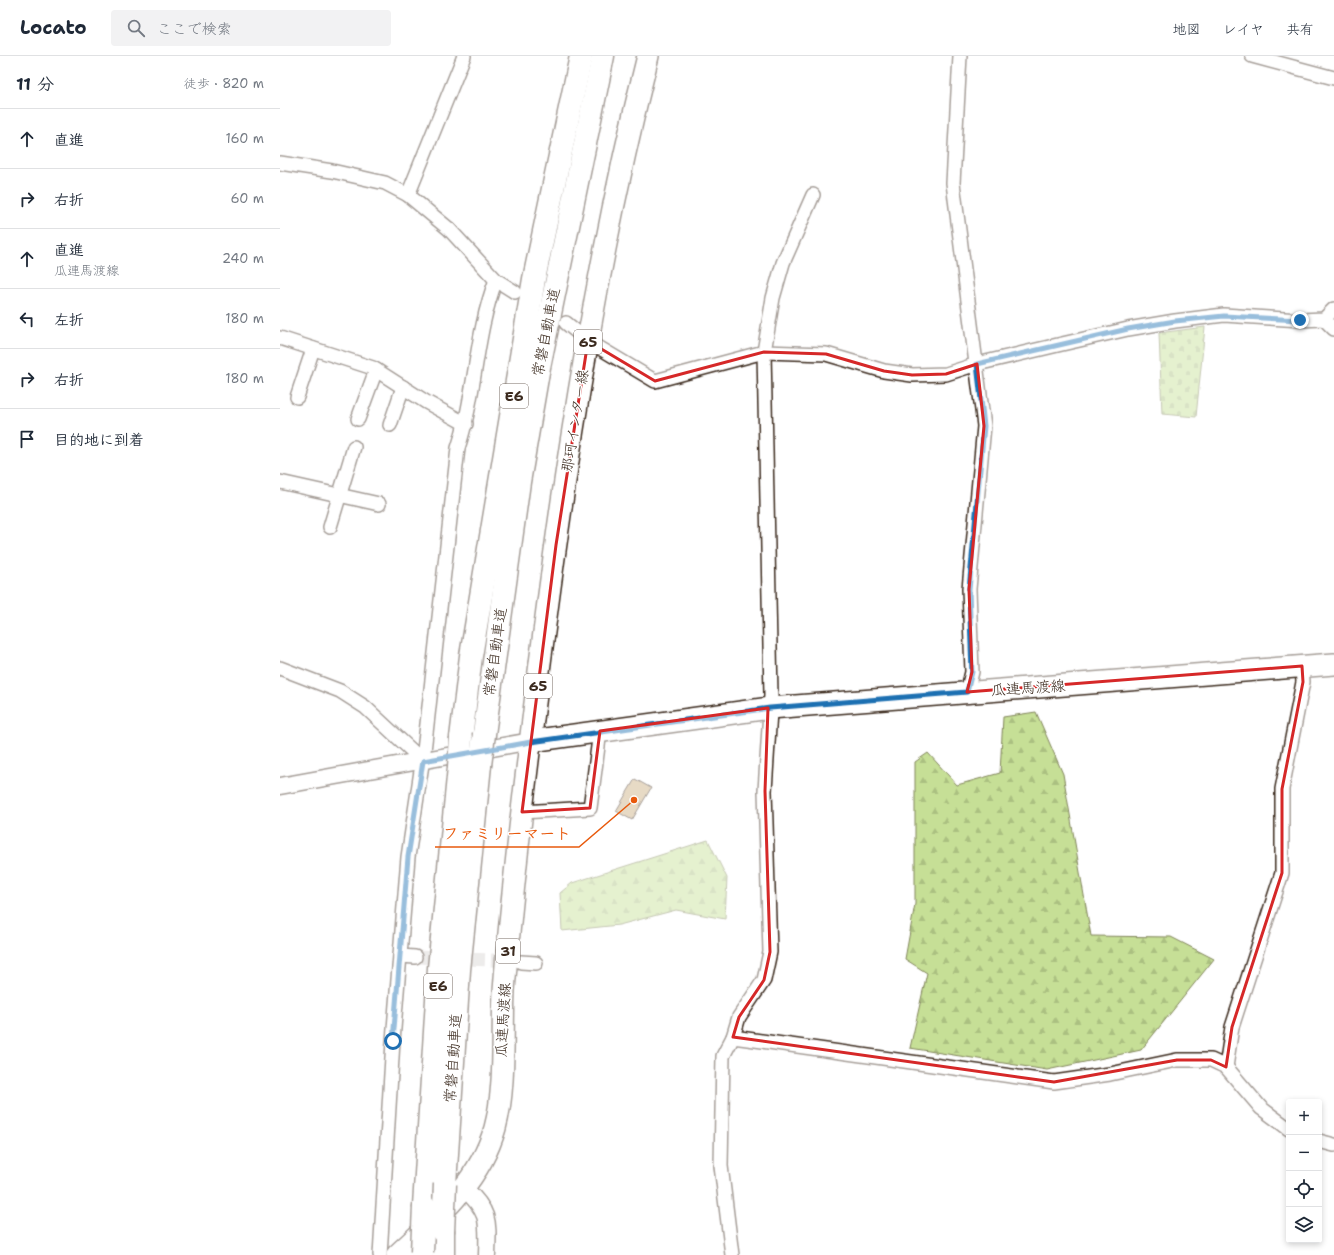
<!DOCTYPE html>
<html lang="ja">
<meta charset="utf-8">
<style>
:root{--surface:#fff;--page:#f2f2f3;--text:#1f2937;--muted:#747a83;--line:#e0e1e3}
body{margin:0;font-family:"Shantell Sans","Klee One",sans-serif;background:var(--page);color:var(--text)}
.controls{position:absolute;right:12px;bottom:12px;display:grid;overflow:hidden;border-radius:4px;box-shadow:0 2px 6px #0003}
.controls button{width:36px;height:36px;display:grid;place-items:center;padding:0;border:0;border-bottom:1px solid var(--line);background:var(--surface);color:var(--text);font:20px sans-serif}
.stop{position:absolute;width:12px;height:12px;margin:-9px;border:3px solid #1f6fb2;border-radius:50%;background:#fff}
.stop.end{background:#1f6fb2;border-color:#fff;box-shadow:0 1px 4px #0008}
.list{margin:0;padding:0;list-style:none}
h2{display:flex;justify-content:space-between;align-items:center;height:52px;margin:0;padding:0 16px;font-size:17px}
h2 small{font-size:13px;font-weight:400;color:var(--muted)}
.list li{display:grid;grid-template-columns:26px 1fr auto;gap:12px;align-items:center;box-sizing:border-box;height:60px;padding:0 16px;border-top:1px solid var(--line)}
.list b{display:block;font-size:15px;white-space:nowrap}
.list p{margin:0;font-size:13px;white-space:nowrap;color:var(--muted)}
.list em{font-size:13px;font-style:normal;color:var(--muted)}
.icon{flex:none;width:22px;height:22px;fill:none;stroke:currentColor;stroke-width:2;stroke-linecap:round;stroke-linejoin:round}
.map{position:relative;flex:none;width:1054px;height:1199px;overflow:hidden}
header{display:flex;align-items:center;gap:24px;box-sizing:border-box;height:56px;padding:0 20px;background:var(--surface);border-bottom:1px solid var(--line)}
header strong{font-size:19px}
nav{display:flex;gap:22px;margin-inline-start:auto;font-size:14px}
.search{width:280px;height:36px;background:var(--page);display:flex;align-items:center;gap:10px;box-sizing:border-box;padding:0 14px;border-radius:4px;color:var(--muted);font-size:15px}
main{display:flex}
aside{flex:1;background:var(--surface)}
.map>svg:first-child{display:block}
</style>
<header>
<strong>Locato</strong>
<div class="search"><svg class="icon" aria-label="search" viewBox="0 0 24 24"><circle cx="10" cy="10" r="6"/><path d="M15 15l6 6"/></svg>ここで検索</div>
<nav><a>地図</a><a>レイヤ</a><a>共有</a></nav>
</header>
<main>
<aside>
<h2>11 分<small>徒歩 · 820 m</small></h2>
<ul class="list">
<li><svg class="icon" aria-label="ahead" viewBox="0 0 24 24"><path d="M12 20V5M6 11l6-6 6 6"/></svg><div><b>直進</b></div><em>160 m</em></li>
<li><svg class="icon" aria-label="right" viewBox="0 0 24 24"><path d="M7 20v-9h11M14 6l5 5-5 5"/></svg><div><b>右折</b></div><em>60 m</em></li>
<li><svg class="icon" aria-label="ahead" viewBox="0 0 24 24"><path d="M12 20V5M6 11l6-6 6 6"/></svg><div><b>直進</b><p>瓜連馬渡線</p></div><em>240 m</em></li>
<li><svg class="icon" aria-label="left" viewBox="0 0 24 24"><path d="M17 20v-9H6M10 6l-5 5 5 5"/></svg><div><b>左折</b></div><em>180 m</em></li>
<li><svg class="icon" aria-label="right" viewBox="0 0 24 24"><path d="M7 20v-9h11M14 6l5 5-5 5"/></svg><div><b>右折</b></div><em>180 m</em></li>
<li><svg class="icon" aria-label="arrive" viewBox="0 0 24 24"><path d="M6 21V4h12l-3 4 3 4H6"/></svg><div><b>目的地に到着</b></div></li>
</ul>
</aside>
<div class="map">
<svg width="1054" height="1199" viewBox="0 0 1054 1199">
<defs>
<pattern id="forest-firs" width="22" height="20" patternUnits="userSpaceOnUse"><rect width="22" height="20" fill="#c6df96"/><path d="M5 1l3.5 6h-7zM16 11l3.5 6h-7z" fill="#abc081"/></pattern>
<pattern id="cemetery-stones" width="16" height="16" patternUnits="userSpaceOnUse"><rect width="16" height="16" fill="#c6df96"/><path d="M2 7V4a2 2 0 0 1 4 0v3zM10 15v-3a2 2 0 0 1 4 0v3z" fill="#abc081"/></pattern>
</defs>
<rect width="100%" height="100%" fill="#fff"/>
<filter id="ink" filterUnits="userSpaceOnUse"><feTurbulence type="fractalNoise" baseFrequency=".025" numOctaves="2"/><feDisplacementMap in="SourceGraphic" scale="8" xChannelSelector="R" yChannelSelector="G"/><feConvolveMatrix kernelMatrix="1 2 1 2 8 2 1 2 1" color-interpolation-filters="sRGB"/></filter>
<g filter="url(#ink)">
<g fill="url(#forest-firs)" stroke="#80845a">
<path d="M 756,656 L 783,718 L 811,880 L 891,881 L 934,903 L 861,994 L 767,1014 L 630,992 L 647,917 L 625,903 L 635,848 L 635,706 L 648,697 L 677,729 L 720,717 L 723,661 Z"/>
<path d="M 428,784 L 447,822 L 445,863 L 396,854 L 339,869 L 282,875 L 280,837 L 292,827 Z"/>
</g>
<path fill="url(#cemetery-stones)" stroke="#80845a" d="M 925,271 L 916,361 L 882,358 L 879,277 Z"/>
<path fill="#caad7f" stroke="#3b2a1e" d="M 355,723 L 371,732 L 352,764 L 336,755 Z"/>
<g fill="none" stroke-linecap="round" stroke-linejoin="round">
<path stroke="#d8d4d2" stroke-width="13" stroke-dasharray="13 6" stroke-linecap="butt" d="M 135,901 L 233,905"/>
<defs>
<g id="minor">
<path d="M 680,0 L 673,127 L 704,370 L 689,533 L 692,616 L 687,636"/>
<path d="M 972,0 L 1054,22"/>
<path d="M 0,107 L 52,115 L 105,127 L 128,139 L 169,173 L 216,224 L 235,236"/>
<path d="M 128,139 L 184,0"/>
<path d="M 1044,263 L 1054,273"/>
<path d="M 286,267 L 308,285 L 375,325 L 484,296 L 546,298 L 604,315 L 632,319 L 666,318 L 697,308 L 782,288 L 848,273 L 895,265 L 944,259 L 1020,264 L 1044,263 L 1054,253"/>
<path d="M 0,282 L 93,312 L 146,346 L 186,368"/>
<path d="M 17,341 L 33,293"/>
<path d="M 78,363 L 96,314"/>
<path d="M 110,369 L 123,331"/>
<path d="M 0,426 L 99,448"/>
<path d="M 50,471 L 74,391"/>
<path d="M 0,612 L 60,635 L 85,651 L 143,705"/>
<path d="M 242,756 L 310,752 L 320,675"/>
<path d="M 120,900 L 135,901"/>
<path d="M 241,906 L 256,907"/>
<path d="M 453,981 L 774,1026 L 830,1018 L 897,1004 L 931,1004 L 946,1011 L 981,1052 L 1009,1073"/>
<path d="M 946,1011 L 952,971 L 1002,817 L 1002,733 L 1023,626 L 1022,610"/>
<path d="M 1039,1085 L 1054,1089"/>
<path d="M 100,1199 L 113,985 L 128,801 L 144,695 L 178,392 C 196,338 195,278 216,224"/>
<path d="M 452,1199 L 441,1110 L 443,1000 L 453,981 L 459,961 L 484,924 L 490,896 L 485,735 L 491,639 L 484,296 L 493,242 L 503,207 L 533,139"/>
</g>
<g id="tertiary">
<path d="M 0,730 L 251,685"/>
<path d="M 184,1132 C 210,1156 208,1165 207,1199"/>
</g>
<g id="primary">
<path d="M 251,685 L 490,652 L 1054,608"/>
<path d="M 117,1199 C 156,1163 200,1126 215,1072 C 226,1032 222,977 224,935 C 228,880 234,826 240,772 C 270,514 304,253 368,0"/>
</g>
<g id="motorway">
<path d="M 204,678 L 239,426 L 258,316 L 323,0"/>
<path d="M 181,682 L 191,600 L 254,223 L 301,0"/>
<path d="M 165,1128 L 179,914 L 200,709"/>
<path d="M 144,1150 L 159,912 L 179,711"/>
<path d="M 163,1199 L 163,1176"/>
</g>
</defs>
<use href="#minor" stroke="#3b2a1e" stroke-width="16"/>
<use href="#tertiary" stroke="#3b2a1e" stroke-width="19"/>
<use href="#primary" stroke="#3b2a1e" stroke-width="24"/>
<use href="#motorway" stroke="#3b2a1e" stroke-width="25"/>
<use href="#minor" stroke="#fff" stroke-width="13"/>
<use href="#tertiary" stroke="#fff" stroke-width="16"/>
<use href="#primary" stroke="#fff" stroke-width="21"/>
<use href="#motorway" stroke="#fff" stroke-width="22"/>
<defs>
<g id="motorway-bridge">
<path d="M 200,709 L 204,678"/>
<path d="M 179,711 L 181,682"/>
<path d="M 163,1176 L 165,1128"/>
<path d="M 142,1196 L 144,1150"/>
</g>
</defs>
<use href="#motorway-bridge" stroke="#3b2a1e" stroke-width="25" stroke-linecap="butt"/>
<use href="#motorway-bridge" stroke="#fff" stroke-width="22"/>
</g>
</g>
<g fill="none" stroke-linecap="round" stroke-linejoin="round" filter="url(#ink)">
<path stroke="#1f6fb2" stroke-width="5" d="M 113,985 L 128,801 L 143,705 L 251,686 L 490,652 L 687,636 L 692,616 L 689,534 L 704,370 L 697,308 L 848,273 L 895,265 L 944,260 L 1020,264"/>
</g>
<path d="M0 0H1054V1199H0ZM 308,285 L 375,325 L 484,296 L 546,298 L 604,315 L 632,319 L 666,318 L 697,308 L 704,370 L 689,533 L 692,616 L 687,636 L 1022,610 L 1023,626 L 1002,733 L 1002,817 L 952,971 L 946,1011 L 931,1004 L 897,1004 L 774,1026 L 453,981 L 459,961 L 484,924 L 490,896 L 485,735 L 488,652 L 320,675 L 310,752 L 242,756 L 276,489 Z" fill="#fff" fill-opacity=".55" fill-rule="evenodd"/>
<path fill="none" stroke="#d62828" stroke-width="3" stroke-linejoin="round" d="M 308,285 L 375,325 L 484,296 L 546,298 L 604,315 L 632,319 L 666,318 L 697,308 L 704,370 L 689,533 L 692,616 L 687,636 L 1022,610 L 1023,626 L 1002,733 L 1002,817 L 952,971 L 946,1011 L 931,1004 L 897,1004 L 774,1026 L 453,981 L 459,961 L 484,924 L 490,896 L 485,735 L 488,652 L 320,675 L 310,752 L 242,756 L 276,489 Z"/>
<g text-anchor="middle" stroke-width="3" stroke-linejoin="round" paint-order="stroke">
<g fill="#fff" stroke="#766a62" stroke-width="1">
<rect x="294" y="274" width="28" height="24" rx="3"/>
<rect x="220" y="328" width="28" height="24" rx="3"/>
<rect x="244" y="618" width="28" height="24" rx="3"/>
<rect x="216" y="883" width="24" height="24" rx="3"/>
<rect x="144" y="918" width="28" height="24" rx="3"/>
</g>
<g font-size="14" font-weight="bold" fill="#3b2a1e">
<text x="308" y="291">65</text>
<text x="234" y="345">E6</text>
<text x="258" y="635">65</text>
<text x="228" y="900">31</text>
<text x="158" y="935">E6</text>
</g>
<g font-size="15" fill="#3b2a1e" stroke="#fff">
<text transform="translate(266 276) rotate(-79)" y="5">常磐自動車道</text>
<text transform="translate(295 365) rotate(-81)" y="5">那珂インター線</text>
<text transform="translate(215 596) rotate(-82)" y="5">常磐自動車道</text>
<text transform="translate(748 632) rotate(-4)" y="5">瓜連馬渡線</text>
<text transform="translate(223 964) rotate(-87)" y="5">瓜連馬渡線</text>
<text transform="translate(173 1002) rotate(-86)" y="5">常磐自動車道</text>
</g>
</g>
<path fill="none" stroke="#e8590c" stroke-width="1.5" d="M354 744L299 791H155"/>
<circle fill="#e8590c" stroke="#fff" stroke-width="1.5" cx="354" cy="744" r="4"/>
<g font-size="16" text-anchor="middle" font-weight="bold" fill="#e8590c" stroke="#fff" stroke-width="3" stroke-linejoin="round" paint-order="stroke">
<text x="227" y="783">ファミリーマート</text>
</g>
</svg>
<div class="controls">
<button>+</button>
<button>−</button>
<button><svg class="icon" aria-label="locate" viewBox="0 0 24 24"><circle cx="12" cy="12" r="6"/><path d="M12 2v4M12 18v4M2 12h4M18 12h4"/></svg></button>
<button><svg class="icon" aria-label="layers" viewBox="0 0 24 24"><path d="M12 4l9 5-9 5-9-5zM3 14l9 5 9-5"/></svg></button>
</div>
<div class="stop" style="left:113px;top:985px"></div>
<div class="stop end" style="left:1020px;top:264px"></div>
</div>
</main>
